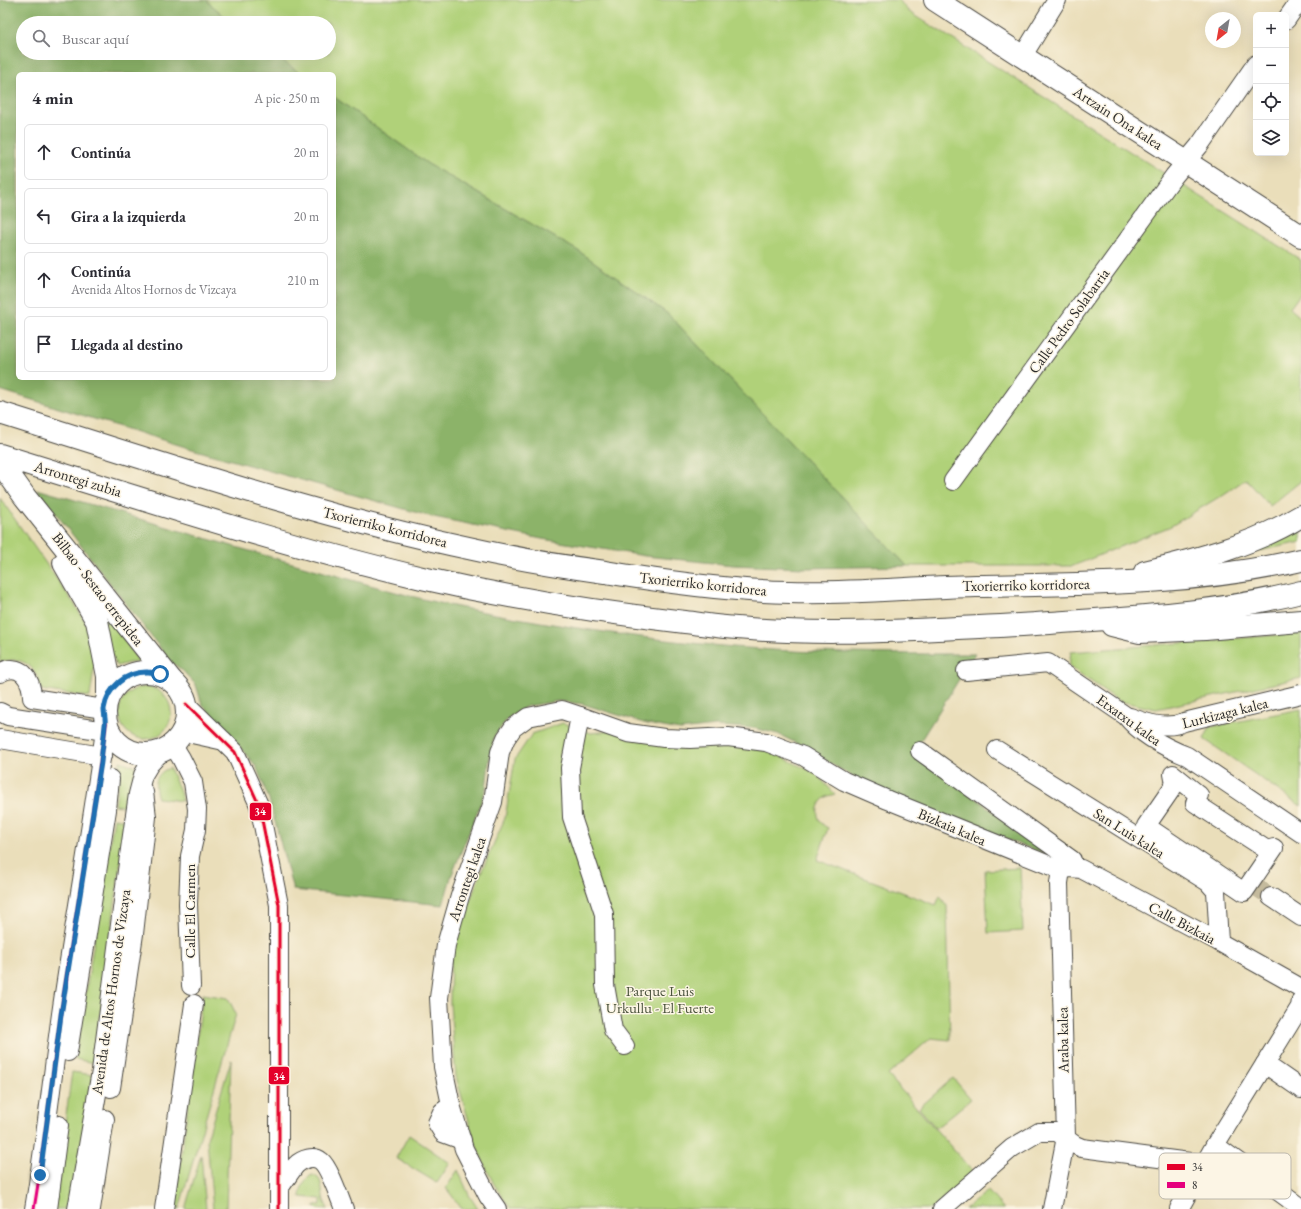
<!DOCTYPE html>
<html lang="es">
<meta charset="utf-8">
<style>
:root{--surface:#fff;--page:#f2f2f3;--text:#2b2b33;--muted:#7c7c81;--line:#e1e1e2}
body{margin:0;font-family:"EB Garamond",serif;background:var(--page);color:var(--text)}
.controls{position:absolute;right:12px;top:12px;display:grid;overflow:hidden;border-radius:6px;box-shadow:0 4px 16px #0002}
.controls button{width:36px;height:36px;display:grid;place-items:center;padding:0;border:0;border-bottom:1px solid var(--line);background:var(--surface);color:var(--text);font:20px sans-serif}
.compass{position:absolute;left:1205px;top:12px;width:36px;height:36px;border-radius:50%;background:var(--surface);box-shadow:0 4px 16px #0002;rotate:211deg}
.stop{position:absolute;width:12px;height:12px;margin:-9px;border:3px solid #1f6fb2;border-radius:50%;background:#fff}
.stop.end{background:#1f6fb2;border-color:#fff;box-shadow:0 1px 4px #0008}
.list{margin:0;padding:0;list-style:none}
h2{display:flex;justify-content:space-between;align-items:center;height:52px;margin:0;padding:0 16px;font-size:17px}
h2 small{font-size:13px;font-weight:400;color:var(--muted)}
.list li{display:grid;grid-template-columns:26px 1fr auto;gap:12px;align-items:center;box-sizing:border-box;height:56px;margin:0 8px 8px;padding:0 8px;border:1px solid var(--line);border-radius:6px}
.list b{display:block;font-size:15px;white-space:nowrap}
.list p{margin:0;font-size:13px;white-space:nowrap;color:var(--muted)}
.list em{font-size:13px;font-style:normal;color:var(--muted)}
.icon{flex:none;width:22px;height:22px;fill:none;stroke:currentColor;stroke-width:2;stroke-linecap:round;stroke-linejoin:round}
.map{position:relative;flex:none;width:1301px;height:1209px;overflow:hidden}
.search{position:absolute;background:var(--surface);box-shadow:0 4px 16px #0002;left:16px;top:16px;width:320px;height:44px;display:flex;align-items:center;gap:10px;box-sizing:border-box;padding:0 14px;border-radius:22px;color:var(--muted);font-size:15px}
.panel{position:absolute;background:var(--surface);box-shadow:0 4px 16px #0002;left:16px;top:72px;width:320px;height:308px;border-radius:6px}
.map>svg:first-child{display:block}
</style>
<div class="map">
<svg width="1301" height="1209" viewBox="0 0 1301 1209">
<rect width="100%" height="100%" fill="#fcf5e5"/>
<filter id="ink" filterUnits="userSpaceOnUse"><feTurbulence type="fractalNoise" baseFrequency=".025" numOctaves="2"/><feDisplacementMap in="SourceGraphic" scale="8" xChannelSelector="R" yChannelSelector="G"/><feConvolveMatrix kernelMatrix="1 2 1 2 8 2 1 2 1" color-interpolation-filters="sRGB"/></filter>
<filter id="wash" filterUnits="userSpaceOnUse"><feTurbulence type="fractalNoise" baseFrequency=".012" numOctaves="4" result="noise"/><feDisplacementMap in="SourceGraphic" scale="16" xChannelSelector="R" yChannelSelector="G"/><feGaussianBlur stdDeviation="0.9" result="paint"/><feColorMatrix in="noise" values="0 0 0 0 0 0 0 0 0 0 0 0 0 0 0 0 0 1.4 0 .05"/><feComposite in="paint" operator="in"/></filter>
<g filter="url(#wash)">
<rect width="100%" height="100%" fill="#eadeba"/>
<g fill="#b0d179" stroke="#6e7e52">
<path d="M 206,0 L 899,0 L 908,11 L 1301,260 L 1301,293 L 1290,308 L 1301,318 L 1301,481 L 1270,506 L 1246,479 L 1224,494 L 1171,526 L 1073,566 L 907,566 L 668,314 L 580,252 L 428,164 L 334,97 L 334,74 L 301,74 L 272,53 L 329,53 L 329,23 L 232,23 Z"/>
<path d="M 0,498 L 75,605 L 90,630 L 95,661 L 90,697 L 41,690 C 37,667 24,655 0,662 Z"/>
<path d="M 1301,526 L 1301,542 L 1213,561 Z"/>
<path d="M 62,548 L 139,662 L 128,663 L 117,666 Z"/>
<path d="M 1301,633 L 1301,678 L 1156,709 L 1119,701 L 1069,666 L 1071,652 Z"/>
<circle cx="145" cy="713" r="26"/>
<path d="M 1301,709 L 1301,806 L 1204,739 L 1210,727 Z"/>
<path d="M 563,723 L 591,733 L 631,729 L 769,751 L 815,773 L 835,794 C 833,795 829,795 826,797 C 814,805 815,822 828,828 L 817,860 L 936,905 L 940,896 L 947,906 L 950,1040 L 931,1038 L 888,1075 L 973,1172 L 931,1209 L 511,1209 L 495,1186 L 484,1164 L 475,1142 L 456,1077 L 450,1004 L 451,948 L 480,875 L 505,818 L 515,759 L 532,734 Z"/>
<path d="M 120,761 L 137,767 L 133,777 L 129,807 L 115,805 L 119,779 Z"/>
<path d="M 170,768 L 180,792 L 182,801 L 158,798 C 153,784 155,773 170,768 Z"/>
<path d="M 114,818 L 126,820 L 94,1063 L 75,1059 Z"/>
<path d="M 1020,868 L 1023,931 L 988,933 L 985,870 Z"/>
<path d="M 203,994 L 228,998 L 236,1014 L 179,1209 L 174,1209 Z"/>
<path d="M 231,1060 L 226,1209 L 213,1209 L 207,1139 Z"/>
<path d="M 72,1072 L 93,1075 L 72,1209 L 53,1209 Z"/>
<path d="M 953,1078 L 971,1099 L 936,1128 L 919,1108 Z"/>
<path d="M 409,1135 L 450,1163 L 437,1183 L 396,1158 Z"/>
<path d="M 201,1155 L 206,1209 L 185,1209 Z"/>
<path d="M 458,1170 L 469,1195 L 478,1209 L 462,1209 L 446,1188 Z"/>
<path d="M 312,1175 C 323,1177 321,1188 323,1197 C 324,1201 326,1205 328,1209 L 315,1208 L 315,1205 L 321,1205 L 321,1199 L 300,1197 C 301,1188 303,1180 312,1175 Z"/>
<path d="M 988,1191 L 1004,1209 L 965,1209 Z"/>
</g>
<g fill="#8cb369" stroke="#5c6f4a">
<path d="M 0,0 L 206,0 L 232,23 L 23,23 L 23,53 L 272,53 L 301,74 L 18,74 L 18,378 L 334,378 L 334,97 L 428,164 L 580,252 L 668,314 L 907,566 L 804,568 L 733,565 L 645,556 L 542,539 L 429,516 L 192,449 L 0,390 Z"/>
<path d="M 37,489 C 128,515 219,543 310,568 C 360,582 412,598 463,608 C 566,628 669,643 773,650 C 840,654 908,654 975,654 L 914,751 L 1053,857 L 898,798 L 855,778 L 800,745 L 778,734 L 754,728 L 715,726 L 680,730 L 647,724 L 583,704 L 558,701 L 527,706 L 508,718 L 494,737 L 489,762 L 486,789 L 474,820 L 451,877 L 443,905 L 293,890 L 269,799 L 256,766 L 202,704 L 196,685 L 182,670 L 171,662 Z"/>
</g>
</g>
<g filter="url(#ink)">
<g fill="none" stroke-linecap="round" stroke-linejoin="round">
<path stroke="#c4ba9d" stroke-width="18" stroke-dasharray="18 9" stroke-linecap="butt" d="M 1250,883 L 1271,897"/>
<defs>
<g id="minor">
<path d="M 1286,20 L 1300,0"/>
<path d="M 1022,57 L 1057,0"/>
<path d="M 953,481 L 1174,176 L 1199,146 L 1256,64"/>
<path d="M 966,671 L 1048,663 L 1126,716 C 1141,735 1164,747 1187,756 L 1301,833"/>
<path d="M 0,673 C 20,661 32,679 32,698 L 104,709"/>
<path d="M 186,704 L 235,752 L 259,805 L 279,905 L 279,1209"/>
<path d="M 0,712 L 8,716 L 105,731"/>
<path d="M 1130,717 C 1146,723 1167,730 1184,722 L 1301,694"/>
<path d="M 183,732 L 224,741"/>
<path d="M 0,739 L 102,756"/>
<path d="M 173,745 L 181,758 L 193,782 L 197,809 L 196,830 L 190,856 L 188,904 L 191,986"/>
<path d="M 997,750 L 1208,882 L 1216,891 L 1219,942"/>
<path d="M 920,751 L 1072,860"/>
<path d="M 1173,774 L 1199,795 L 1197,797 L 1195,803 L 1267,850 L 1274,848 L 1244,892 L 1146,826 L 1175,784 Z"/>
<path d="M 1061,870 L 1071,868 L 1081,869 L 1219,942 L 1301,988"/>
<path d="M 1271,897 L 1301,917"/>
<path d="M 625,1046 L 613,1030 L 605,985 L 604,914 L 572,817 L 570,768 L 580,716 L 628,733 L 664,738 L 690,739 L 728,737 L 766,742 L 803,756 L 844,781 L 888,800 L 1061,870"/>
<path d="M 68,1052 L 107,810 L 110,779"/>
<path d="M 1265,1064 L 1301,1089"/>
<path d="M 111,1088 L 134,934 L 147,817 L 144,792"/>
<path d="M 451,1105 L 442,1112 L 437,1123 L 443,1133 L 462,1140"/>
<path d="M 1215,1145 L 1297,1205 L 1298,1209"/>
<path d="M 279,1188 C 285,1181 290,1172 296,1165 C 302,1159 314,1155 321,1161 C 329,1167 340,1199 344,1209"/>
<path d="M 34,1209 C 45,1144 52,1079 61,1014 C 75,917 93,821 106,723"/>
<path d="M 48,1209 L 59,1125"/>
<path d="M 77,1209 L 101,1071 L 128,863 L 138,794 L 143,775 L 149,765 L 161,752"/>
<path d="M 91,1209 L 105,1119"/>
<path d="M 164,1209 L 194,1004"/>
<path d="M 497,1209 L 488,1196 L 464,1149 L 451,1105 L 443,1067 L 439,998 L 446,945 L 460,896 L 493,802 L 500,752 L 506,738 L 513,728 L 528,717 L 562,710 L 580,716"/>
<path d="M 942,1209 L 1012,1148 L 1039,1132 L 1057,1132 L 1075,1145 L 1082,1148 L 1197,1163 L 1204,1165"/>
<path d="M 1052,1209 L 1066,1137 L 1059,883 L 1061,870"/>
<path d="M 1179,1209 L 1215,1145 L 1300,1007 L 1301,1000"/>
</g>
<g id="major">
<path d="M 935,0 L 1301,236"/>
<path d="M 0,462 L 25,497 L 171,680"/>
<path d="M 64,563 L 97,621 L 108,676 L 108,696"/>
<circle cx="146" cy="713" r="41"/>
</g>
<g id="highway">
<path d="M 0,413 C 157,462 313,515 473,549 C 517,559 561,566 605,572 C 665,582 729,591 790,592 C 852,594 914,587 976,586 C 1085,584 1194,585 1301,560"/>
<path d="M 0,455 C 140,498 279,544 422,578 C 509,598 596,612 685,622 C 702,624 720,627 737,628 C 804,634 871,632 937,629 C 975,627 1013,626 1050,623 C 1134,617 1219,613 1301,592"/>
<path d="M 1145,572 C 1199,559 1253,545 1301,516"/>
<path d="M 1112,625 L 1140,632 L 1205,629 L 1301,621"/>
</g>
</defs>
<use href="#minor" stroke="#484640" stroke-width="20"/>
<use href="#major" stroke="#484640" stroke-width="24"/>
<use href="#highway" stroke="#484640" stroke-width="24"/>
<use href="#minor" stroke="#fff" stroke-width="18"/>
<use href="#major" stroke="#fff" stroke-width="22"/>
<use href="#highway" stroke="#fff" stroke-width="22"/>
<defs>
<path id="bus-1" d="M 186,704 L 235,752 L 259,805 L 279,905 L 279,1209"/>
<path id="bus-2" d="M 34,1209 C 45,1144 52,1079 61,1014 C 75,917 93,821 106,723"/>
</defs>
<use href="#bus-1" stroke="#fcf5e5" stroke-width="6"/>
<use href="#bus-2" stroke="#fcf5e5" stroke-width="6"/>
<use href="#bus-1" stroke="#e4002b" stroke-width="3"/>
<use href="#bus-2" stroke="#e5007d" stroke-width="3"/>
</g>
</g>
<g fill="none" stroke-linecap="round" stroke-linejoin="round" filter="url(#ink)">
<path stroke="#1f6fb2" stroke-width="5" d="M 40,1175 L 61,1015 L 101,762 C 102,750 104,737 105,725 C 106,720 104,714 104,709 C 107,688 126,671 148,672 C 152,672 156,674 160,674"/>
</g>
<g text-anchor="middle" stroke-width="3" stroke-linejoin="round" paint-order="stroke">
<g font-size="15" fill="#2b2b2b" stroke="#fcf5e5">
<text transform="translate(1118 118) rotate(33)" y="5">Artzain Ona kalea</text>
<text transform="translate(1069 321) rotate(-54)" y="5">Calle Pedro Solabarria</text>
<text transform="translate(78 479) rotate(17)" y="5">Arrontegi zubia</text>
<text transform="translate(385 527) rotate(14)" y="5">Txorierriko korridorea</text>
<text transform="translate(703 584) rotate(6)" y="5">Txorierriko korridorea</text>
<text transform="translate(1026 585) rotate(-1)" y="5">Txorierriko korridorea</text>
<text transform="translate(98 589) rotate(52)" y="5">Bilbao - Sestao errepidea</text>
<text transform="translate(1225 713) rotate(-14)" y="5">Lurkizaga kalea</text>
<text transform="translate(1129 720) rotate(36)" y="5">Etxatxu kalea</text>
<text transform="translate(952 827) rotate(23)" y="5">Bizkaia kalea</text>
<text transform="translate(1129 833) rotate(32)" y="5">San Luis kalea</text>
<text transform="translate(467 879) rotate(-71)" y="5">Arrontegi kalea</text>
<text transform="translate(190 911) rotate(-90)" y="5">Calle El Carmen</text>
<text transform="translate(1182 923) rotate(28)" y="5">Calle Bizkaia</text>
<text transform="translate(111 992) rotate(-82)" y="5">Avenida de Altos Hornos de Vizcaya</text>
<text transform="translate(1063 1040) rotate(-91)" y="5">Araba kalea</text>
</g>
<g font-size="15" fill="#4c543e" stroke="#fcf5e5">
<text x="660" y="996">Parque Luis<tspan x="660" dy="17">Urkullu - El Fuerte</tspan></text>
</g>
</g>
<rect x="1159" y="1153" width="132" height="46" rx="6" fill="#fcf5e5" stroke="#bdb8ad" stroke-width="1"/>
<rect x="1167" y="1164" width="18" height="6" fill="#e4002b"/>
<rect x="1167" y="1182" width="18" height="6" fill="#e5007d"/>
<g font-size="11" fill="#2b2b2b">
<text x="1192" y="1171">34</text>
<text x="1192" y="1189">8</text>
</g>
<g stroke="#fcf5e5" stroke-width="1.5">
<rect x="249" y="802" width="23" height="19" rx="4" fill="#e4002b"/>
<rect x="268" y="1066" width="22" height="19" rx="4" fill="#e4002b"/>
</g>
<g font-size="11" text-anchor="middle" font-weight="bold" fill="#fff">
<text x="260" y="815">34</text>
<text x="279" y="1080">34</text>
</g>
</svg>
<div class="controls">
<button>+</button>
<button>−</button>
<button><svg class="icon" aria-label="locate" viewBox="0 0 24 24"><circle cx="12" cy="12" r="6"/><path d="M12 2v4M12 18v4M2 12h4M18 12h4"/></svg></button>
<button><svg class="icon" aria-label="layers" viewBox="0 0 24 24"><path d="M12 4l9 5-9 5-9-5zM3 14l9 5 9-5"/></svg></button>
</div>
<svg class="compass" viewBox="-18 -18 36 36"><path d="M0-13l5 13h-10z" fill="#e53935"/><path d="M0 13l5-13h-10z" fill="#7c7c81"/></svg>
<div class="stop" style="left:160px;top:674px"></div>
<div class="stop end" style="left:40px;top:1175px"></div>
<div class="search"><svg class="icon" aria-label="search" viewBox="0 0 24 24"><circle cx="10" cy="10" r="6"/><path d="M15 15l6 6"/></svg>Buscar aquí</div>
<section class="panel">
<h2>4 min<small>A pie · 250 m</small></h2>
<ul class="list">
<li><svg class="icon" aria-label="ahead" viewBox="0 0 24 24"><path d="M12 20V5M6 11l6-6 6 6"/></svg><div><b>Continúa</b></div><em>20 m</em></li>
<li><svg class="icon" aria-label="left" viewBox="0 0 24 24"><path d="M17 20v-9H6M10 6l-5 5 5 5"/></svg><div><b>Gira a la izquierda</b></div><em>20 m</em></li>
<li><svg class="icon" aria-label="ahead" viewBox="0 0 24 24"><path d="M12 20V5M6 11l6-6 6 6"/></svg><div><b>Continúa</b><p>Avenida Altos Hornos de Vizcaya</p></div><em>210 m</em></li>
<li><svg class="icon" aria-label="arrive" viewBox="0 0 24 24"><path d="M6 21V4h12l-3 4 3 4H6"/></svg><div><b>Llegada al destino</b></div></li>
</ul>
</section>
</div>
